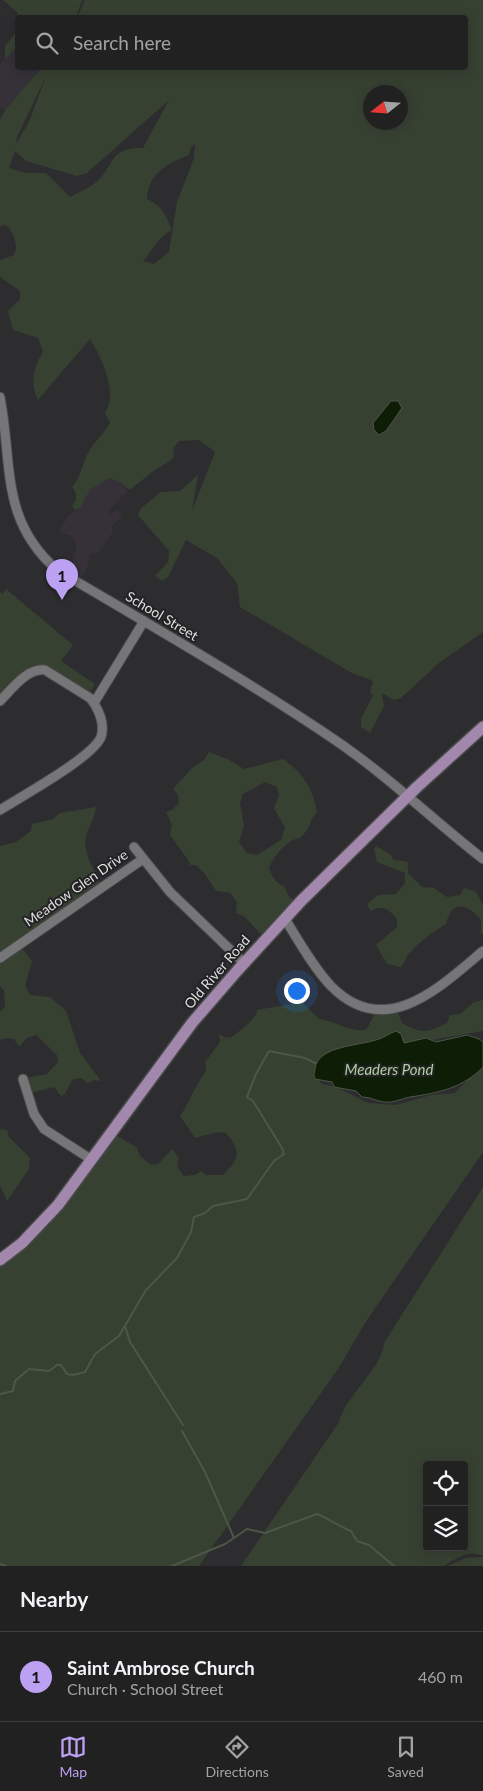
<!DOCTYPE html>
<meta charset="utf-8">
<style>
:root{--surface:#222122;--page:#2e2e2f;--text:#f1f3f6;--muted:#a2a3a5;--line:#3f3e40;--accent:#bca0f2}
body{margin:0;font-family:Lato,sans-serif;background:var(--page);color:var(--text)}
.controls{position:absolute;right:15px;bottom:15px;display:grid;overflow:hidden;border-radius:5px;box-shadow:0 2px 12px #0003}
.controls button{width:45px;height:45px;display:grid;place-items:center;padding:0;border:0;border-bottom:1px solid var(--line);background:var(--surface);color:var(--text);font:25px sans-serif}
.compass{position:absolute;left:363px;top:85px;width:45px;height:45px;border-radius:50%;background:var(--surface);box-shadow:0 2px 12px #0003;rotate:253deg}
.you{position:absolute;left:296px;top:990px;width:18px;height:18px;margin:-12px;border:4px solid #fff;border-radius:50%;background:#1a73e8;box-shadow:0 0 0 8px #1a73e833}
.badge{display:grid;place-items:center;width:32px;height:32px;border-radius:50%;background:var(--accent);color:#111;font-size:16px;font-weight:700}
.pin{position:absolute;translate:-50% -41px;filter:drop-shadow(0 1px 2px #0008)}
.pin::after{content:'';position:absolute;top:26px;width:18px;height:15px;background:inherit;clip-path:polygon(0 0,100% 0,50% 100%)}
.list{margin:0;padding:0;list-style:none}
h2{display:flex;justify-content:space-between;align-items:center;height:65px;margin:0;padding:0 20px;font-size:21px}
h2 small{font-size:16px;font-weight:400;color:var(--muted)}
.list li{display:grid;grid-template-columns:32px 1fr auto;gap:15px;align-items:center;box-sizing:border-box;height:90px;padding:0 20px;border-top:1px solid var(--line)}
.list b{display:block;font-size:19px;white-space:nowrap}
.list p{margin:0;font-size:16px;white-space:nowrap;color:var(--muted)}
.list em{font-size:16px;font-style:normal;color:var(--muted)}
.icon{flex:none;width:28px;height:28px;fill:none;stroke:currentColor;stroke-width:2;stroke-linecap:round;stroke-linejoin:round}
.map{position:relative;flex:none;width:483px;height:1566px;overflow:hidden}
.search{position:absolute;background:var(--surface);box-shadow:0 2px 12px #0003;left:15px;right:15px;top:15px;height:55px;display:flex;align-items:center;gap:12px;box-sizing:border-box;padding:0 18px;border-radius:5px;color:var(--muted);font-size:19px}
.sheet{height:155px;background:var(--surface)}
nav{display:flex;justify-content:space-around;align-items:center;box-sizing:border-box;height:70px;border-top:1px solid var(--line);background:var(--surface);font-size:14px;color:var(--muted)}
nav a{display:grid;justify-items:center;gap:2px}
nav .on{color:var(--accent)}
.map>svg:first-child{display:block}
</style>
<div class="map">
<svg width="483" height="1566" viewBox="0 0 483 1566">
<rect width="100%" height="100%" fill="#2d2c2e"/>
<g fill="#363139">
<path d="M 17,47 L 18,68 L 41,68 L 5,110 L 0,106 L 0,64 Z"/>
<path d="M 109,478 L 120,482 L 128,491 L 109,509 L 109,515 L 117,510 L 122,516 L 112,526 L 112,533 L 98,553 L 92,553 L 89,557 L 87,568 L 77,583 L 63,574 L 74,560 L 76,543 L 72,536 L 59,532 L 68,516 L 80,508 L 90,490 Z"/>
</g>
<g fill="#374132" fill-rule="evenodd">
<path d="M 3,0 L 82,0 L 76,17 L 19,18 L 17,12 Z"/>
<path d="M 85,0 L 483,0 L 483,632 L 439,663 L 401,698 L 394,700 L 382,693 L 384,706 L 370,733 L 361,727 L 361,718 L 373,696 L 370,691 L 373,682 L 371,680 L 352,673 L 240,607 L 237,583 L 217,558 L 186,540 L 168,577 L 162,581 L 155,576 L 168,562 L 169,551 L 138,515 L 141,508 L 161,492 L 180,491 L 198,475 L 192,511 L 215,452 L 199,440 L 179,441 L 174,447 L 173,459 L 152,472 L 130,490 L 120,482 L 109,478 L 90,490 L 80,508 L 75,510 L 72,506 L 76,500 L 76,493 L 72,487 C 82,476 82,461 91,448 C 97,439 105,433 110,423 L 105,413 C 119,393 101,357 90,339 L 38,400 C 30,383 33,368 43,352 L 38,338 L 13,330 L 8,311 L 20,299 L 20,291 L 0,277 L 0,260 L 14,255 C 19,246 13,231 6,225 L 0,226 L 0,120 L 5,110 L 41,68 L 466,68 L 466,18 L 77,17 ZM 46,76 L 29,122 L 16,144 L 17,137 ZM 370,92 L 400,92 L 400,122 L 370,122 ZM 169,100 L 143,148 C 108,147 117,164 95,183 C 88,189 78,192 70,197 L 46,173 L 26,173 L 9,168 L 15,151 L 26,161 L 77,176 L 87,173 ZM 195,144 L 194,158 L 177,202 L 169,252 L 154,264 L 143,261 C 152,251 159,236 172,230 C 166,215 163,207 147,199 C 148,173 167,164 189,155 L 191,147 Z"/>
<path d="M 17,31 L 17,47 L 5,59 L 5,46 Z"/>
<path d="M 6,589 L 73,645 L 61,661 L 95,684 L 90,692 L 47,666 L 37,665 L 0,701 L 0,592 L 3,594 Z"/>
<path d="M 209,752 L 229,760 L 244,769 L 283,759 C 303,773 313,788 317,812 C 310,819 310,829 303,835 C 300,839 297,838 293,840 C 283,844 274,858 269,867 C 271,875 276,884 284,886 L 288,895 L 298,905 L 267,941 L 245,917 L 236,913 L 237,902 L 230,893 L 216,891 L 205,874 L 196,865 L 190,865 L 188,860 L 170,835 L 172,825 L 166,812 L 172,810 L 179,803 L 178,795 L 173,789 L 192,768 L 204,760 ZM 265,782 L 277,787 L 279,795 L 274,808 L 285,828 L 281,840 L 257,855 L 247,853 L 239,842 L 244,826 L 240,803 L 243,794 Z"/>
<path d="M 96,807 C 95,818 89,826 86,836 C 82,853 96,874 104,888 L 21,947 L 32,961 L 25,986 L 30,995 L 50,997 L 66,1011 L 80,1053 L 101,1081 L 94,1080 L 88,1083 L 81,1078 L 73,1079 L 64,1095 L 61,1096 L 54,1087 L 30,1093 L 26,1078 L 47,1074 L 58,1062 L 57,1055 L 36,1035 L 27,1038 L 19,1047 L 14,1039 L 7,1038 L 0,1040 L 0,1012 L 5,1007 L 4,991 L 0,986 L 0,846 L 16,842 L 31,831 L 32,824 L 53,819 L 60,813 Z"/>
<path d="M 376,846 L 390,854 L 394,860 L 408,862 L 408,873 L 422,887 L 434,888 L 447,897 L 460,895 L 464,888 L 476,892 L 483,905 L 483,935 L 481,933 L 481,920 C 468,905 452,898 446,924 C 433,932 419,941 409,954 C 405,959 405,964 400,967 L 387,964 L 376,945 L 397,927 L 397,919 C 387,908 384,905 370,911 L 367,904 L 378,895 L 396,894 L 405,883 L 405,873 L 377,862 L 374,849 Z"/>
<path d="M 483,1000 L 483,1031 L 410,1044 L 316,1077 L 322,1084 L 336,1087 L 368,1103 L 396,1105 L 431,1095 L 455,1093 L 483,1063 L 483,1152 L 367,1320 L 338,1369 L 199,1566 L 0,1566 L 0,1262 L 114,1134 L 136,1147 L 140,1156 L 151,1165 L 158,1164 L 172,1149 L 179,1158 C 175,1166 179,1170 184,1176 L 195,1175 L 201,1171 L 206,1175 L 223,1175 C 240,1157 242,1152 225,1132 C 215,1132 205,1135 195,1138 L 180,1116 C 190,1101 195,1086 206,1071 L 205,1062 L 220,1042 L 219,1034 L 226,1038 L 232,1037 L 249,1023 L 256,1015 L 257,1010 L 302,1002 L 319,1019 C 336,1021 348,1032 366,1030 L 378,1008 L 396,1007 L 402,1023 C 422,1034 427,1033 447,1023 L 450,1015 L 460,1014 L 474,1002 Z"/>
<path d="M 0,1129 L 7,1130 L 9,1137 L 30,1158 L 29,1169 L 7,1201 L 0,1185 Z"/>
<path d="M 483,1187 L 483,1556 C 468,1549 457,1558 444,1566 L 241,1566 L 339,1422 C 345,1396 382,1369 384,1343 ZM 427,1465 L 464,1465 L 464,1547 L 427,1547 Z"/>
<path d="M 483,1557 L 483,1566 L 447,1566 L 466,1558 Z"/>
</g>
<g fill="#0d1d06" stroke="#4c5747">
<path d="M 391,401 L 398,401 L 402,408 L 386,431 L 379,435 L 374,430 L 373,423 Z"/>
<path d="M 396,1031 L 401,1034 L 404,1043 L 426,1038 L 436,1042 L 467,1035 L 479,1039 L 483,1042 L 483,1067 C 463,1088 438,1093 410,1097 C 401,1099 393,1103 384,1102 C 375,1101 371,1097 362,1097 L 356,1091 L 334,1087 L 332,1082 L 315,1079 C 313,1074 315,1073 315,1068 C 319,1045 361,1046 379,1039 C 385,1037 390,1033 396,1031 Z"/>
</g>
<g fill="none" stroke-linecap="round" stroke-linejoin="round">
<g stroke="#4c5747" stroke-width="2">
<path d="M 125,1326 L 130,1342 L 183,1425"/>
<path d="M 0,1394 L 13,1391 L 15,1381 L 29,1369 L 49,1371 L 57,1365 L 61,1365 L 67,1374 L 73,1375 L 85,1372 L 95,1354 L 119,1336 L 146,1290 L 177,1258 L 191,1232 L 194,1217 L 205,1213 L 213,1206 L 247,1199 L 274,1161 L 284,1154 L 282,1148 L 253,1101 L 247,1097 L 256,1074 L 269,1051 L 305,1058 L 315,1063"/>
<path d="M 182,1431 L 205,1472 L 234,1538"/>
<path d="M 0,1564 L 6,1566"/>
<path d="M 172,1566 L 225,1544 L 247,1529 L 265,1533 L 317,1514 C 330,1519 340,1527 351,1531 L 357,1541 L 369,1545 L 394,1566"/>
</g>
<defs>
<g id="minor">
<path d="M 0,397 C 13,466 0,520 57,570 C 150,625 245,679 335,740 C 388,776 433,820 483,859"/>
<path d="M 0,701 C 12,689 27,668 45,670 L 90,698 L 94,703"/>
<path d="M 0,810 C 22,796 92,758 101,737 C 105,725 100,713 94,703 L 144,621"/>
<path d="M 134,847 L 170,892 L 244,963"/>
<path d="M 285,919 C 299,941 313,967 331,986 C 385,1041 439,988 483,951"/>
<path d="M 0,958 L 143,859"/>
<path d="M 23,1079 L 34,1114 L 44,1129 L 92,1160"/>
</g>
<path id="major" d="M 0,1260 L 22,1243 L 58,1205 L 192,1023 L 237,971 L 301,901 L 417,787 L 483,727"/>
</defs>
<use href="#minor" stroke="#49494a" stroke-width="11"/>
<use href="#major" stroke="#49494a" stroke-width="14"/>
<use href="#minor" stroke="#767577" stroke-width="9"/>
<use href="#major" stroke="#a188ac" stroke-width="11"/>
</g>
<g text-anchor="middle" stroke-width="4" stroke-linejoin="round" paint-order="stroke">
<g font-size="14" fill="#dededf" stroke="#232224">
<text transform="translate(162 616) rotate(31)" y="5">School Street</text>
<text transform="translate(76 888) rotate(-35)" y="5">Meadow Glen Drive</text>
<text transform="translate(217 972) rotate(-49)" y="5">Old River Road</text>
</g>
<g font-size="15" font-style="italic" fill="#aed09e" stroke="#232224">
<text x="389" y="1075">Meaders Pond</text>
</g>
</g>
</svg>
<div class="controls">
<button><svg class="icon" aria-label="locate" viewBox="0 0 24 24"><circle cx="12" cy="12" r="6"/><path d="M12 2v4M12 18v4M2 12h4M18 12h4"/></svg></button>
<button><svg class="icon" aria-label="layers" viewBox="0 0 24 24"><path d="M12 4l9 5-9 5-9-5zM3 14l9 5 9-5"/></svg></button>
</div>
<svg class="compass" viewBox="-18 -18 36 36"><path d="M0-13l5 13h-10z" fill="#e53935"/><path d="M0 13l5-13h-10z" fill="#a2a3a5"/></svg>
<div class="you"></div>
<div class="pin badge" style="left:62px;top:600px">1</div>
<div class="search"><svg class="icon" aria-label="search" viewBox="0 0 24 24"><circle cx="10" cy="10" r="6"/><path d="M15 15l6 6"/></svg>Search here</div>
</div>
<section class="sheet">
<h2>Nearby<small></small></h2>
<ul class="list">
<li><span class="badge">1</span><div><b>Saint Ambrose Church</b><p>Church · School Street</p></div><em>460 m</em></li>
</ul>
</section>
<nav>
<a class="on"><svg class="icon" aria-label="map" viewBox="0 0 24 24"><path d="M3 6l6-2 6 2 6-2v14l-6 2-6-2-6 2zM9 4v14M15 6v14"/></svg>Map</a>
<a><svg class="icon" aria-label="directions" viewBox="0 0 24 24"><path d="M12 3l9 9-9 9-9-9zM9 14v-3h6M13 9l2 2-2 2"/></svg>Directions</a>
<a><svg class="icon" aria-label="saved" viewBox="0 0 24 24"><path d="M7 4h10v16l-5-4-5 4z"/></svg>Saved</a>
</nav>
